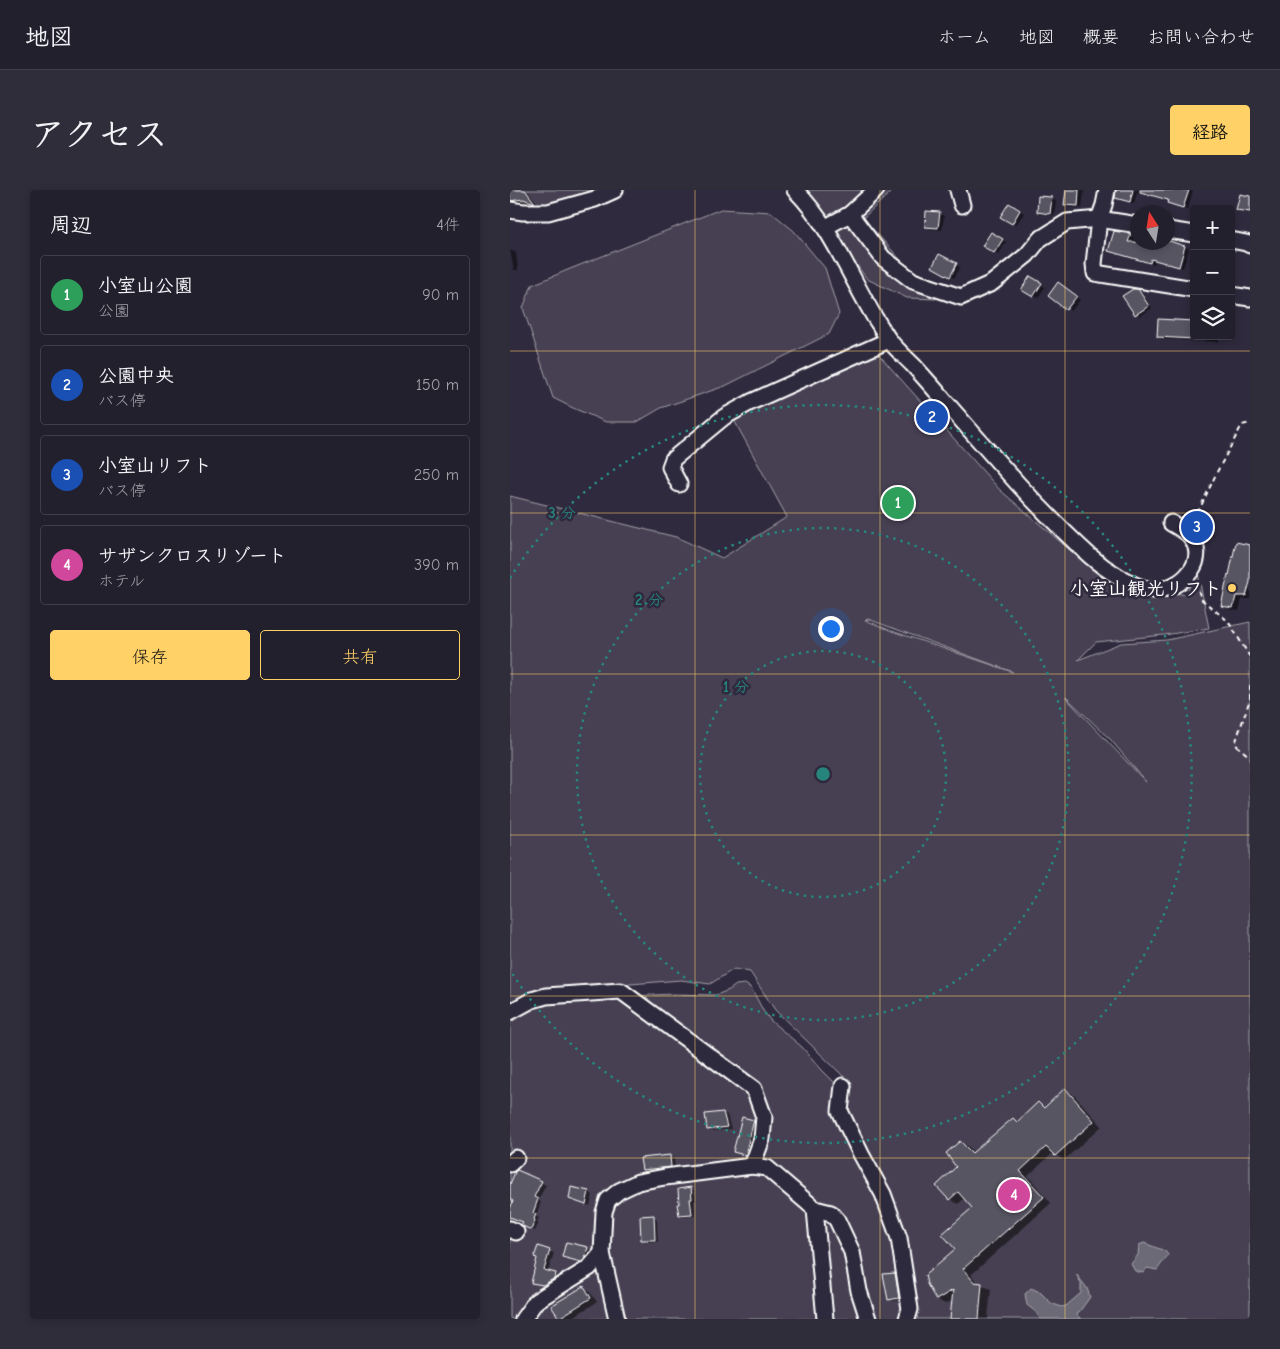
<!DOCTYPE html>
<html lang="ja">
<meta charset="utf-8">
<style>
:root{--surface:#23202e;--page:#2f2d3a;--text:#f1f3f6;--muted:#a3a3aa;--line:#403e4a;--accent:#ffd166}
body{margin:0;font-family:"Comic Neue","Klee One",sans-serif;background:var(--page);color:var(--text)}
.controls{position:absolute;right:15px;top:15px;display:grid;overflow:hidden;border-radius:5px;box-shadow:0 2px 8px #0003}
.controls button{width:45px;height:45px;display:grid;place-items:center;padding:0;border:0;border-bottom:1px solid var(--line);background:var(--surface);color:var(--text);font:25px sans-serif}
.compass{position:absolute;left:620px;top:15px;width:45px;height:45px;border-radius:50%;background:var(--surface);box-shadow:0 2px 8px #0003;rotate:348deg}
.you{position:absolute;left:320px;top:438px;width:18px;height:18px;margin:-12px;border:4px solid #fff;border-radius:50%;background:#1a73e8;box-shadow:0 0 0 8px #1a73e833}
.badge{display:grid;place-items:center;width:32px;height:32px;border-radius:50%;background:var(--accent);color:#fff;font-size:16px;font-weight:700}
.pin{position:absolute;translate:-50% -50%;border:2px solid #fff;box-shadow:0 1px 5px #0006}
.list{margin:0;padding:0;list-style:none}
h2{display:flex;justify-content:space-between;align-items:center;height:65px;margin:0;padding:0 20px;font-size:21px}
h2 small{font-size:16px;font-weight:400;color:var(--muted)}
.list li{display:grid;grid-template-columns:32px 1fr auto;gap:15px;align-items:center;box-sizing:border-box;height:80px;margin:0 10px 10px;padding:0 10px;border:1px solid var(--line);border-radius:5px}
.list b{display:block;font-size:19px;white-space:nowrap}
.list p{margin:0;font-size:16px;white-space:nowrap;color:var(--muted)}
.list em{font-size:16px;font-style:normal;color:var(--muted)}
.actions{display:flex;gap:10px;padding:15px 20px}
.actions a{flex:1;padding:11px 0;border:1px solid var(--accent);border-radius:5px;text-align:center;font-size:18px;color:var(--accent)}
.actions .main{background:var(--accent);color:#111}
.icon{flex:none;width:28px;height:28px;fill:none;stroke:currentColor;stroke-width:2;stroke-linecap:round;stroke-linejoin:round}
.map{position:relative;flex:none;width:740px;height:1129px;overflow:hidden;border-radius:5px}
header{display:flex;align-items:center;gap:30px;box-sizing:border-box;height:70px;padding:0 25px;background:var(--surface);border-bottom:1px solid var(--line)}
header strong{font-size:24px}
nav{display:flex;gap:28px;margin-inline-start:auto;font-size:18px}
.intro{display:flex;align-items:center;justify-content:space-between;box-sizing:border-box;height:120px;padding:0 30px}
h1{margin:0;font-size:35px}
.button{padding:12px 22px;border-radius:5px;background:var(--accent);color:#111;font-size:18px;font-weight:700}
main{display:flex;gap:30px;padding:0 30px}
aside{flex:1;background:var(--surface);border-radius:5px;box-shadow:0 2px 8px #0003}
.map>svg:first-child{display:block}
</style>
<header>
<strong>地図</strong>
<nav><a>ホーム</a><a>地図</a><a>概要</a><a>お問い合わせ</a></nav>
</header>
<div class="intro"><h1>アクセス</h1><a class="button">経路</a></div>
<main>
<aside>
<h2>周辺<small>4件</small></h2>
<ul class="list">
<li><span class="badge" style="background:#2e9e5b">1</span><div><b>小室山公園</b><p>公園</p></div><em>90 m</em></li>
<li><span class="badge" style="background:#1a4fb4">2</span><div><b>公園中央</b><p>バス停</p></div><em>150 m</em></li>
<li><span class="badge" style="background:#1a4fb4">3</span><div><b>小室山リフト</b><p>バス停</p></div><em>250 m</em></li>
<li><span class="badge" style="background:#d1479c">4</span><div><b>サザンクロスリゾート</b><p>ホテル</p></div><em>390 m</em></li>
</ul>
<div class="actions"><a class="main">保存</a><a>共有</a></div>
</aside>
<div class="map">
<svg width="740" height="1129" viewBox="0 0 740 1129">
<rect width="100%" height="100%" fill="#2f2a3d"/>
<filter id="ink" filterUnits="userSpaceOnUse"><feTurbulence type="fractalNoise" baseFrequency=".02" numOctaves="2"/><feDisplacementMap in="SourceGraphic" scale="10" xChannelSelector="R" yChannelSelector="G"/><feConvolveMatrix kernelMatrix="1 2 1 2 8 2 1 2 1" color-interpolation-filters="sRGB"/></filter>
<g filter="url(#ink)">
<g fill="#464152" stroke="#a2a0a8" fill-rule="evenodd">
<path d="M 0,0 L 87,0 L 30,19 L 0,5 Z"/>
<path d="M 281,0 L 383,0 L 353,28 L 426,109 L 397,108 L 357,89 L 295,4 Z"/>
<path d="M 211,19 L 261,22 L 284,41 L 315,78 L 329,124 L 319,144 L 215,196 L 151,218 L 127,232 L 96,232 L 63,218 L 43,208 L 13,118 L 22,95 L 60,79 Z"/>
<path d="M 362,157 L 490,300 L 597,392 L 677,405 L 686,373 L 699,438 L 654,445 L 586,452 L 568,470 L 611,453 L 657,450 L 740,432 L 740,1129 L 0,1129 L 0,829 L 23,814 L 39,810 L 163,804 L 206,805 L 219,800 L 226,795 L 235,794 L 241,798 L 254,822 L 261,831 L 292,857 L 312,880 L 323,891 L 328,899 L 328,910 L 343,897 L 330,883 L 265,820 L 240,782 L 224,779 L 200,794 L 171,790 L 32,801 L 0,813 L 0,306 L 166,347 L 212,368 L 277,327 L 219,221 ZM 358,429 L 503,482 L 382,441 L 355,430 ZM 556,507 L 601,550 L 636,592 L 556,508 Z"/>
</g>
<g fill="#6d6a77" stroke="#a7a6ad">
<path d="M 634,1053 L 655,1061 L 658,1065 L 647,1080 L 637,1078 L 633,1083 L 625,1081 L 621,1074 L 628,1065 L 629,1055 Z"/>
<path d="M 566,1084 L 577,1098 L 580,1107 L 567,1125 L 571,1129 L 531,1129 L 527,1123 L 517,1115 L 515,1104 L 521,1098 L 530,1102 L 541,1113 L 551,1117 L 556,1116 L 571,1103 L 571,1093 Z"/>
</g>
<g fill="#0007">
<path d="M 0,0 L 15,0 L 19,3 L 29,15 L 21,12 L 12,14 L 3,12 L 0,10 Z"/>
<path d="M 557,0 L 574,0 L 572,18 L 560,17 L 555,14 Z"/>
<path d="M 608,0 L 683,0 L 678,19 L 662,15 L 658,12 L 659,11 L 627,2 L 624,14 L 606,7 Z"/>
<path d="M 541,9 L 546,11 L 544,25 L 532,24 L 528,22 Z"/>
<path d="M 499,15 L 514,23 L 506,35 L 492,27 Z"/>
<path d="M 429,23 L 434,26 L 432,40 L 420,39 L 416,36 Z"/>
<path d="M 605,42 L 628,48 L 628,52 L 660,52 L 675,57 L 679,59 L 673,78 L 645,70 L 644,74 L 603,63 L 599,61 Z"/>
<path d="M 481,44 L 496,52 L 489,64 L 474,56 Z"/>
<path d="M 0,60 L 6,63 L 8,80 L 4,80 Z"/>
<path d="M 429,66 L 450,77 L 444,88 L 424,77 Z"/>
<path d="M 520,88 L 535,97 L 528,108 L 513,100 Z"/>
<path d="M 553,96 L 570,110 L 561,121 L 557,118 Z"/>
<path d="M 628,101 L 632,103 L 642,118 L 630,126 L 626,124 Z"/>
<path d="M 648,146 L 709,146 L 709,152 L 652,149 Z"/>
<path d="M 740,356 L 740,409 L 732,409 L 729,421 L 718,419 L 712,415 Z"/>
<path d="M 556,900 L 564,905 L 592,936 L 554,970 L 543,963 L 518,986 L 541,1013 L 461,1085 L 469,1094 L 481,1099 L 478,1129 L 442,1129 L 444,1110 L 435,1114 L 426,1109 L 464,1018 L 455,1008 L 448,1014 L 440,1009 L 428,996 L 447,977 L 450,952 L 459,957 L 464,963 L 503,929 L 508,932 L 528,914 L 536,918 Z"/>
<path d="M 213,923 L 217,925 L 221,939 L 203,941 L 199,939 L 196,925 Z"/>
<path d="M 233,929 L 248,934 L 239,966 L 229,963 Z"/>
<path d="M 160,967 L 164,969 L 165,979 L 137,982 L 133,979 Z"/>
<path d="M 7,981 L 36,995 L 28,1010 L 31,1012 L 26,1026 L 29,1028 L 27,1032 L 29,1033 L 25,1041 L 13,1034 L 14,1032 L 0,1026 L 0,997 Z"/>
<path d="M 62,998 L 79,1002 L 83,1005 L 80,1016 L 60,1009 Z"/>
<path d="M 180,999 L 184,1001 L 186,1011 L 184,1011 L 185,1026 L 174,1027 L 170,1025 Z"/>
<path d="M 143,1026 L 147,1029 L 148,1052 L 137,1052 L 133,1050 Z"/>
<path d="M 29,1058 L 44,1063 L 38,1082 L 50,1086 L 49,1090 L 38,1097 L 27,1094 L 23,1092 L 29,1068 Z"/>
<path d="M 77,1058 L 81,1061 L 79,1071 L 76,1073 L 58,1069 L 54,1067 Z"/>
<path d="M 385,1084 L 389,1086 L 392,1109 L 383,1111 L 379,1109 Z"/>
<path d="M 74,1098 L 80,1102 L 87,1112 L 60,1129 L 53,1129 L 50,1127 Z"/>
</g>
<g fill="#595564" stroke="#fff">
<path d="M 0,0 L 15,0 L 25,13 L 13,9 L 0,11 Z"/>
<path d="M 556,0 L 569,0 L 568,16 L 554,15 Z"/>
<path d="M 606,0 L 623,0 L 620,12 L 605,8 Z"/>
<path d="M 630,0 L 679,0 L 673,18 L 657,13 L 658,10 L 630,2 Z"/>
<path d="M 730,4 L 740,6 L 740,22 L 726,20 Z"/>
<path d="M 528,6 L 542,7 L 540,24 L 527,22 Z"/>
<path d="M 499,13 L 510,20 L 502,34 L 490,27 Z"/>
<path d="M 416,21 L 430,22 L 428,38 L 415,37 Z"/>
<path d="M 604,41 L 621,44 L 618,52 L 658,52 L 659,51 L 675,56 L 669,77 L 641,69 L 640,73 L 598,61 Z"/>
<path d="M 481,42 L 493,49 L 484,63 L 472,56 Z"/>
<path d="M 429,64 L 447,73 L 440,87 L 422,77 Z"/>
<path d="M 520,86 L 532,93 L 523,107 L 511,100 Z"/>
<path d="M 548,92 L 567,106 L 556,120 L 538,106 Z"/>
<path d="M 623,99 L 628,99 L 639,116 L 625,125 L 612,106 Z"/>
<path d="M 648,129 L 684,131 L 684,149 L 647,147 Z"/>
<path d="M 726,352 L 740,355 L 740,392 L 736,406 L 726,406 L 723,418 L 711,416 L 718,384 L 719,385 Z"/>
<path d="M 555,898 L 584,931 L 545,966 L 536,957 L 510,981 L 534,1007 L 453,1079 L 464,1092 L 472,1093 L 469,1129 L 440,1129 L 443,1100 L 426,1110 L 417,1094 L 415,1085 L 445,1059 L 432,1044 L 462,1018 L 448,1002 L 439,1010 L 426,996 L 446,977 L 436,963 L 450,951 L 462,963 L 503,928 L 507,932 L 528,912 L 534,918 Z"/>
<path d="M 213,922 L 217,937 L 197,940 L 195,924 Z"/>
<path d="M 232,927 L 244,930 L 235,965 L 223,962 Z"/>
<path d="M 160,965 L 161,977 L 132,980 L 130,968 Z"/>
<path d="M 7,980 L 32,991 L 24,1007 L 28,1009 L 23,1023 L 26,1024 L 24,1029 L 25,1030 L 21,1040 L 11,1035 L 13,1032 L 0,1027 L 0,1019 L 3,1011 L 0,1009 L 0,994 L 5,982 Z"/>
<path d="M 61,997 L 79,1001 L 76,1015 L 59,1009 Z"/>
<path d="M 181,997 L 182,1009 L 180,1009 L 182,1024 L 169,1025 L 167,1014 L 169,1014 L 168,999 Z"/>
<path d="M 144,1025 L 145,1050 L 131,1050 L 130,1026 Z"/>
<path d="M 56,1052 L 78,1057 L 75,1068 L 73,1071 L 71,1072 L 52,1067 Z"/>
<path d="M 28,1056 L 40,1060 L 34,1080 L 46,1083 L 45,1088 L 33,1095 L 21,1093 L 27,1068 L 24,1067 Z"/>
<path d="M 385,1083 L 389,1108 L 378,1110 L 373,1084 Z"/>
<path d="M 74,1096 L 81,1108 L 49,1128 L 41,1116 Z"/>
</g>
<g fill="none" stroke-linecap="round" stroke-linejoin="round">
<defs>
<g id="minor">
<path d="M 285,0 C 321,36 339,85 365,128 C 370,135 374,143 379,150 C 386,159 395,167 403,175 C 413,186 423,197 433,209 C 480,263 527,318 580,366 C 595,379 623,398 643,400 C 672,401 703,368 677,343 C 672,339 666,336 661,333"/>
<path d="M 448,0 L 452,15"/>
<path d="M 597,0 L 594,15 L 589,29 L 584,74 L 585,83 L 684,99"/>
<path d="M 0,20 L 13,22 L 38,22 L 85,9 L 105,0"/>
<path d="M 340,24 L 373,68 L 403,91 L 451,107 L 482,93 L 517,65 L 530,49 L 557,32 L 589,29 L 628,35"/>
<path d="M 316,37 L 340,24 L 366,0"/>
<path d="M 658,40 L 684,44"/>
<path d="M 721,50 L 736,53 L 740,55"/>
<path d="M 721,105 L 740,108"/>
<path d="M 169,294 L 160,277 L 163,269 L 214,227 L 241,212 L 379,150"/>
<path d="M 0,822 L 22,810 L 36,806 L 111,801 L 244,899 L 254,927 L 252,949 L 242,976"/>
<path d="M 333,896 L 330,921 L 351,964 L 373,1004 L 389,1048 L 400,1119 L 397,1129"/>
<path d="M 0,974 L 6,968"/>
<path d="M 305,1019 L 315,1129"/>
<path d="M 0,1039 L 6,1042"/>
<path d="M 13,1129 L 26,1111 L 79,1078 L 92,1063"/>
<path d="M 107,1129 L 92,1063 L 94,1022 L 98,1010 L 109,1001 L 128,992 L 155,987 L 242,976 L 257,978 L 305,1019 L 321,1023 L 327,1030 L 342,1062 L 349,1101 L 358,1129"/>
</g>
</defs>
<use href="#minor" stroke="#fff" stroke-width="19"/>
<g stroke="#fff" stroke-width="2" stroke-dasharray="5 4" stroke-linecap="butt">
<path d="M 682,330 L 690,318 L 707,282 L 732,235 L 740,233"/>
<path d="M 686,392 L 691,409 L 718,431 L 740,467"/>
<path d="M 740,495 L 740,509 L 725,554 L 740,567"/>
</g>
<use href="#minor" stroke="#2f2a3d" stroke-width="15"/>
</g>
</g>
<path fill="none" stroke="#ffd166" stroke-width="1" stroke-opacity="0.55" d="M 185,0 L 185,1129M 370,0 L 370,1129M 555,0 L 555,1129M 0,161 L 740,161M 0,323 L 740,323M 0,484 L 740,484M 0,645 L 740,645M 0,806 L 740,806M 0,968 L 740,968"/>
<g fill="none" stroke="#27847c" stroke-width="2.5" stroke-dasharray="2.5 5">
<circle cx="313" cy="584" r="123"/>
<circle cx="313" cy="584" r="246"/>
<path d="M0 388A369 369 0 1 1 0 780"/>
</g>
<circle fill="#ffd166" stroke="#2f2a3d" stroke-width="2" cx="722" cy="398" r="5"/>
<g text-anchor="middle" stroke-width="5" stroke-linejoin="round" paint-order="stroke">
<g font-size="19" font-weight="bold" fill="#fff" stroke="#2f2a3d" text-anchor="end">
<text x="712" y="405">小室山観光リフト</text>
</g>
</g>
<circle cx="313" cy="584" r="8" fill="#27847c" stroke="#2f2a3d" stroke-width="2.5"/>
<g font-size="15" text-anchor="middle" font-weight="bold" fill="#27847c" stroke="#2f2a3d" stroke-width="5" stroke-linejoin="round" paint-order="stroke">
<text x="52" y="328">3 分</text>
<text x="139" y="415">2 分</text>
<text x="226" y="502">1 分</text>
</g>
</svg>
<div class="controls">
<button>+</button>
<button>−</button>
<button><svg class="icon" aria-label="layers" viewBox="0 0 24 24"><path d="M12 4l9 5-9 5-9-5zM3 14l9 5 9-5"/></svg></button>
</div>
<svg class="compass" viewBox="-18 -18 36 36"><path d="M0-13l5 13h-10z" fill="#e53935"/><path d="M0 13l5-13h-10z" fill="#a3a3aa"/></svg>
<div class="you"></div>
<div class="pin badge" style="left:388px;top:313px;background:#2e9e5b">1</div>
<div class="pin badge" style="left:422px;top:227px;background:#1a4fb4">2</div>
<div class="pin badge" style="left:687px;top:337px;background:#1a4fb4">3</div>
<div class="pin badge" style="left:504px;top:1005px;background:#d1479c">4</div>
</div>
</main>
